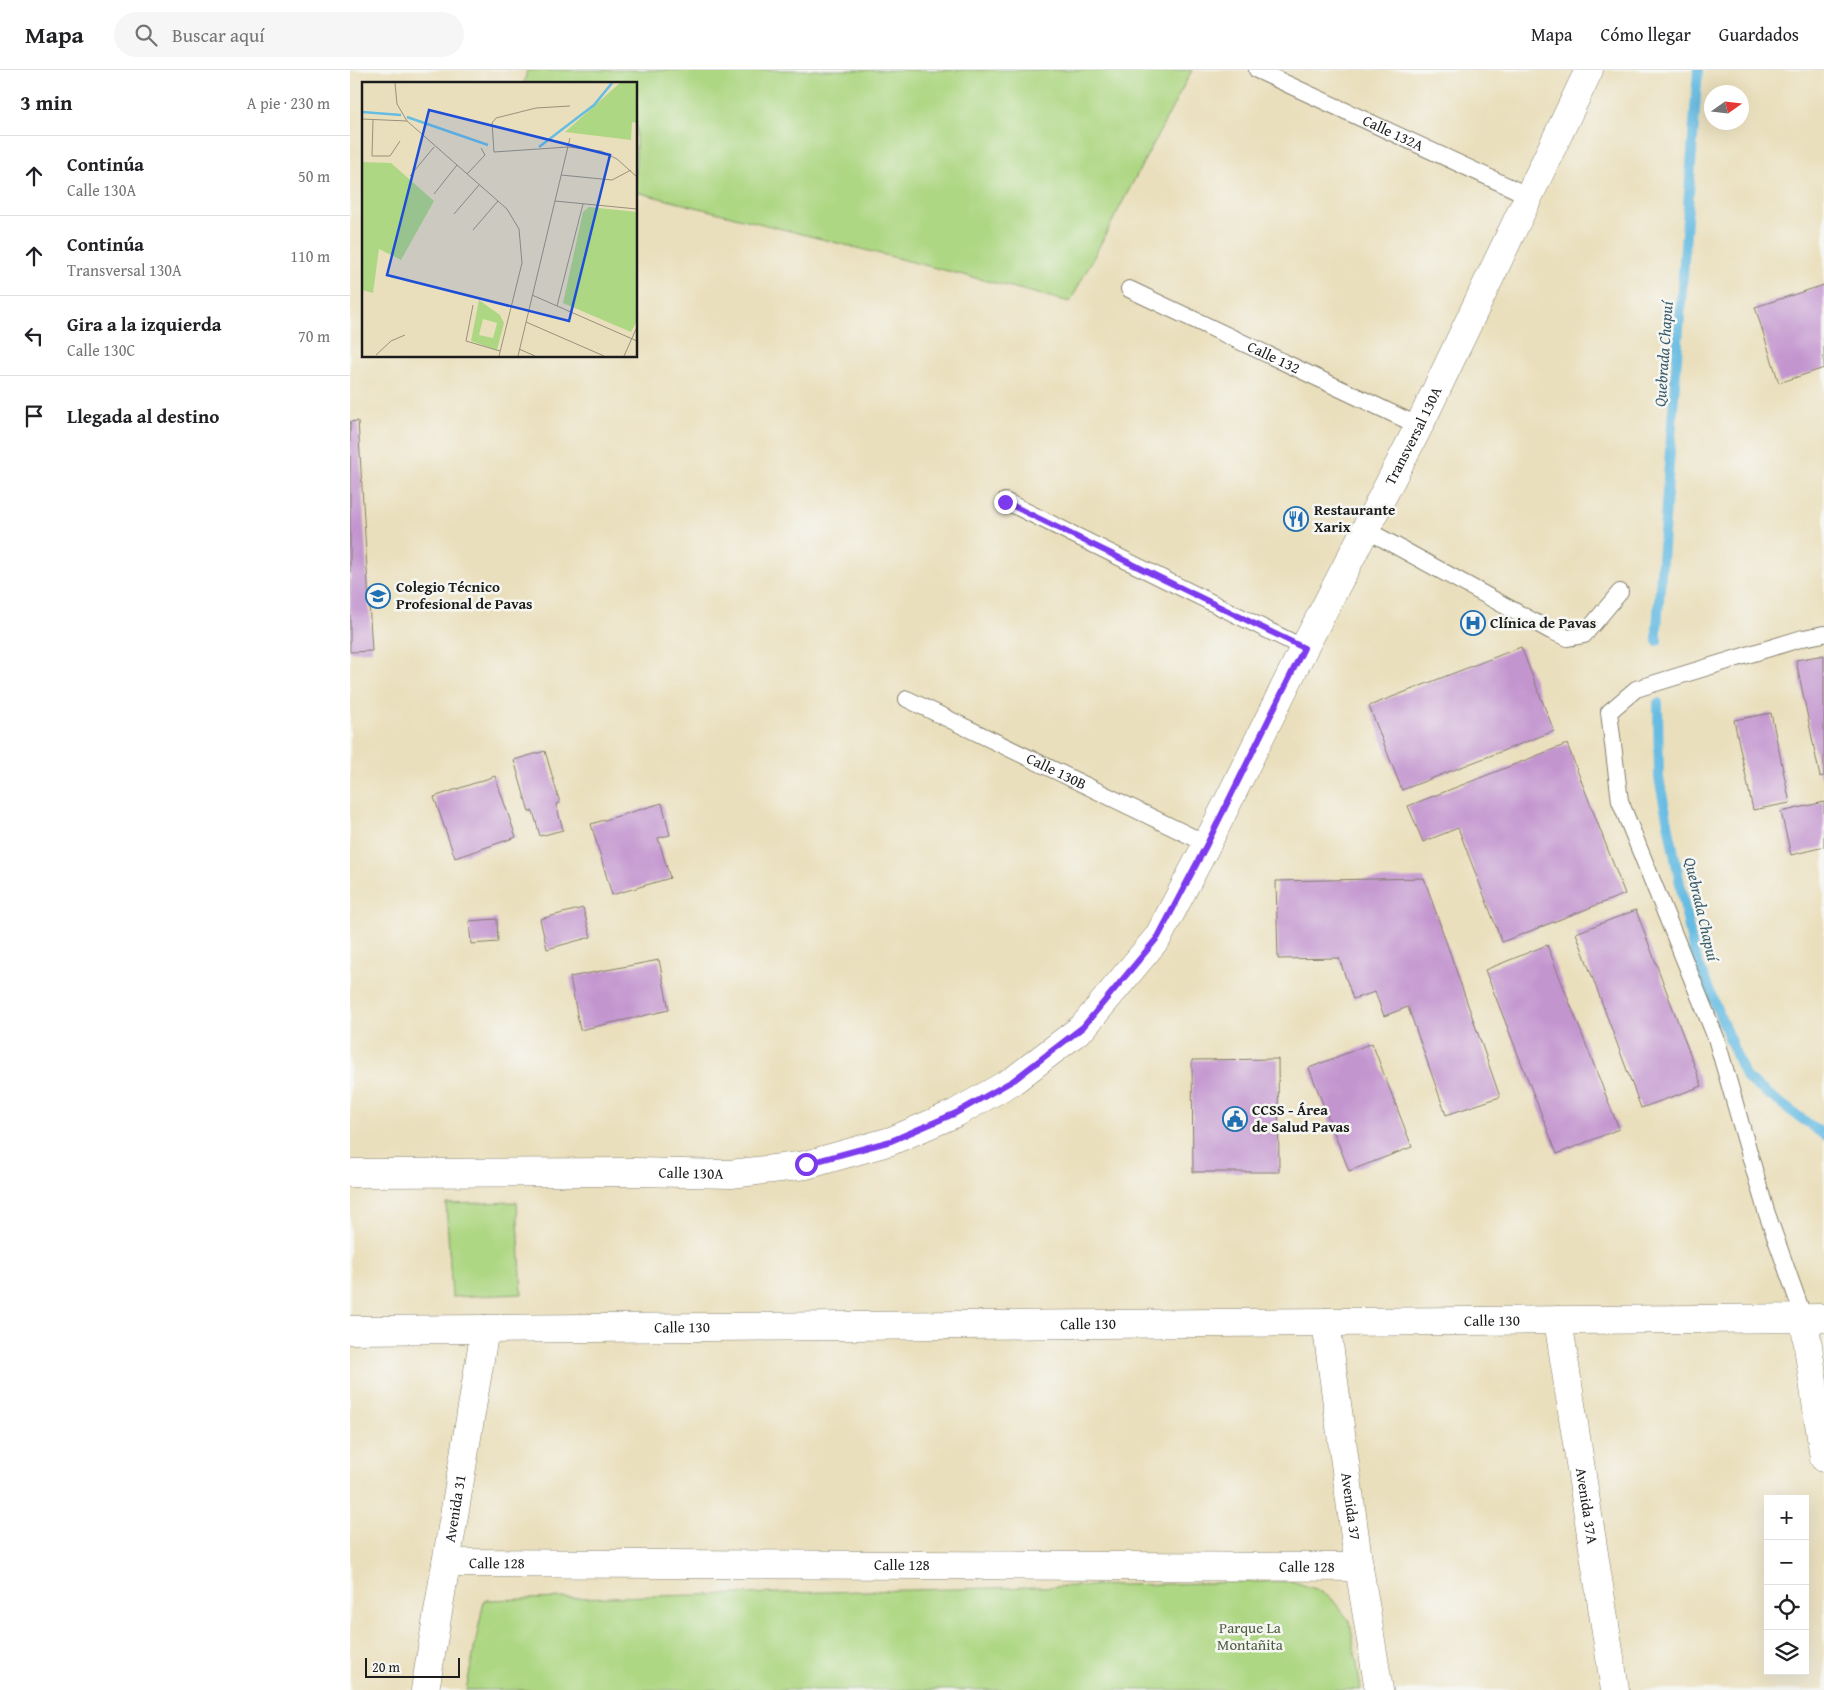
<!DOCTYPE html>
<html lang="es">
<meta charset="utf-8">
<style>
:root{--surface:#fff;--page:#f6f6f6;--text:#202124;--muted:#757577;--line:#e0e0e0}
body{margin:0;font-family:"Gentium Book Plus",serif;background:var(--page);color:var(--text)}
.controls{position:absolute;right:15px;bottom:15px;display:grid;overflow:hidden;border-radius:0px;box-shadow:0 5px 20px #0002}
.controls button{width:45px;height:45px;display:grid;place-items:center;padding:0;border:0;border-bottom:1px solid var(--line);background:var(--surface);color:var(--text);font:25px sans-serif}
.compass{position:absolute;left:1354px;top:15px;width:45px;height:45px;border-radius:50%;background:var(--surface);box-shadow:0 5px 20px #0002;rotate:76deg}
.scale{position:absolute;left:15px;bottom:12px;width:95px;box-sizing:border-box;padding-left:5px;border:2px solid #1c1c1c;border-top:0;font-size:14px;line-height:18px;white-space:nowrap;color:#1c1c1c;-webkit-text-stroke:4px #f6f6f2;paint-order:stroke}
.stop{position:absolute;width:15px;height:15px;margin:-11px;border:4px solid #7c3aed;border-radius:50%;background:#fff}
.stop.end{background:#7c3aed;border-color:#fff;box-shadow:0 1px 5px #0008}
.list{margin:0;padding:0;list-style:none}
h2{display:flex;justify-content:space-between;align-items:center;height:65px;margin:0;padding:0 20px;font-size:21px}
h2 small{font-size:16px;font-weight:400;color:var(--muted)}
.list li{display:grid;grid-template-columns:32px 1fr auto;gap:15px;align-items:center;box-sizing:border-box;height:80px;padding:0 20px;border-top:1px solid var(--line)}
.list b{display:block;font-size:19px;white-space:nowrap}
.list p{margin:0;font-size:16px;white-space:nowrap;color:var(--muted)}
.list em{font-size:16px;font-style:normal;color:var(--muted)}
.icon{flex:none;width:28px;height:28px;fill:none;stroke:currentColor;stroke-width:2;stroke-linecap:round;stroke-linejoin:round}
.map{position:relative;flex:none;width:1474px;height:1620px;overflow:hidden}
header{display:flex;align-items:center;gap:30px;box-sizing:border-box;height:70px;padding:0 25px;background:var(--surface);border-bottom:1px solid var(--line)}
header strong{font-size:24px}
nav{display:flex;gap:28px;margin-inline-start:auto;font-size:18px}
.search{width:350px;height:45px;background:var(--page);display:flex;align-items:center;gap:12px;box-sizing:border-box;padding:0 18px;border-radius:28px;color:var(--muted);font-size:19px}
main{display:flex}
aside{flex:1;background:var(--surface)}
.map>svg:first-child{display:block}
</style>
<header>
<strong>Mapa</strong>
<div class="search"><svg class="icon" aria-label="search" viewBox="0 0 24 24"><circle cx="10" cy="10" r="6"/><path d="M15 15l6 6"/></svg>Buscar aquí</div>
<nav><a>Mapa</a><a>Cómo llegar</a><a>Guardados</a></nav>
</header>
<main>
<aside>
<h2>3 min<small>A pie · 230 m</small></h2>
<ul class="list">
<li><svg class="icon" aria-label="ahead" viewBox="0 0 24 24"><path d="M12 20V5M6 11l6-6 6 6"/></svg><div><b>Continúa</b><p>Calle 130A</p></div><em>50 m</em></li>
<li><svg class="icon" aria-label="ahead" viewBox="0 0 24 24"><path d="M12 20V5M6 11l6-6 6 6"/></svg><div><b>Continúa</b><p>Transversal 130A</p></div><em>110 m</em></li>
<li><svg class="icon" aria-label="left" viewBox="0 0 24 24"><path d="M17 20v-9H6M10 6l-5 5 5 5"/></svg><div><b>Gira a la izquierda</b><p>Calle 130C</p></div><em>70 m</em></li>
<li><svg class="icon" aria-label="arrive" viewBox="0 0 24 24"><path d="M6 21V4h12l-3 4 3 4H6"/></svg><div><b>Llegada al destino</b></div></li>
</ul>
</aside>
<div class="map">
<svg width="1474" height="1620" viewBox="0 0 1474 1620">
<rect width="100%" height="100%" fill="#f6f6f2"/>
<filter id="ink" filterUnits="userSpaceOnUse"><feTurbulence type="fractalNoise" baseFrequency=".02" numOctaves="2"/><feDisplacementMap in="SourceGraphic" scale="10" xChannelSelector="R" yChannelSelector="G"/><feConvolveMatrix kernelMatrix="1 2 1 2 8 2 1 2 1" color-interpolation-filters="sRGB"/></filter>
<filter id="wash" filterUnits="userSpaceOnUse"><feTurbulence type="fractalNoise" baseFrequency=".0096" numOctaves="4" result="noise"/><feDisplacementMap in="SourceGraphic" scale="20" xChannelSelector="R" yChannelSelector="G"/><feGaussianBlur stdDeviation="1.12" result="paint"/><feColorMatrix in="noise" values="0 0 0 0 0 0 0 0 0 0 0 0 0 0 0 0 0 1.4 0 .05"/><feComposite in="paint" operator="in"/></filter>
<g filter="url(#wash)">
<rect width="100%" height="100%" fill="#eadfbc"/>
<g fill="#aed783" stroke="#657a50">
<path d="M 177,0 L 842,0 L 720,232 L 286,122 L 286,14 L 174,14 Z"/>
<path d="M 167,1132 L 172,1224 L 102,1227 L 96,1134 Z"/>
<path d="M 941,1511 L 966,1519 L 982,1529 L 1000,1552 L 1011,1620 L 116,1620 L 134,1530 Z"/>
</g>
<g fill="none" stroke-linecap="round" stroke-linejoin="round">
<g stroke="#66bce3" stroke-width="10">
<path d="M 1307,571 L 1307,558 L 1348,0"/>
<path d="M 1308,633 L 1309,708 L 1344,884 L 1396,1008 L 1474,1065"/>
</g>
</g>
<g id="blocks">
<g fill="#c395cf">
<path d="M 1474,215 L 1474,298 L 1429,313 L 1405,237 Z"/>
<path d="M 8,351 L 22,581 L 0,582 L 0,352 Z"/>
<path d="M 1171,577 L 1204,661 L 1052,720 L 1019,636 Z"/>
<path d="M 1474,585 L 1474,706 L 1470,707 L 1446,590 Z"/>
<path d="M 1421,643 L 1440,733 L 1403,740 L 1384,650 Z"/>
<path d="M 1217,674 L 1275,824 L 1152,872 L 1108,758 L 1073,772 L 1058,736 Z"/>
<path d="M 195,681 L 210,733 L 206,734 L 213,760 L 190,766 L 183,741 L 179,742 L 164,690 Z"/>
<path d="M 145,706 L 166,767 L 105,788 L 84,727 Z"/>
<path d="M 1474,732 L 1474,777 L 1441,785 L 1431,742 Z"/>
<path d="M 312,733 L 320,765 L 308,768 L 320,808 L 262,825 L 241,754 Z"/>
<path d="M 1074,808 L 1150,1027 L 1096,1045 L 1058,937 L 1034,946 L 1025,922 L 1003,929 L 989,888 L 928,889 L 926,811 Z"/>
<path d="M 233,838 L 241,867 L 197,879 L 190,849 Z"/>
<path d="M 1286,840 L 1352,1016 L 1291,1038 L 1226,863 Z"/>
<path d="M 147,849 L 148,872 L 121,874 L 119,851 Z"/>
<path d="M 1197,875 L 1269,1059 L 1207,1084 L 1135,900 Z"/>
<path d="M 309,890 L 319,940 L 230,960 L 220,907 Z"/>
<path d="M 1022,973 L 1062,1077 L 999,1101 L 959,998 Z"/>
<path d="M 928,989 L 929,1102 L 843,1102 L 842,990 Z"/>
</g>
</g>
</g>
<g filter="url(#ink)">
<use href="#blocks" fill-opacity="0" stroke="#837e6c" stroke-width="1"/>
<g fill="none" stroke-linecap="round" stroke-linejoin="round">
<defs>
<g id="lane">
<path id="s1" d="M 907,0 L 1179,126"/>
<path id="s2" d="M 779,219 L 1069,356"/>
<path d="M 655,431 L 954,578"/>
<path d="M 1015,459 L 1201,561 L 1218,568 L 1234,565 L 1270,522"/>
<path id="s3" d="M 557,629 L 857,774"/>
<path d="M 1454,1248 L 1416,1141 L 1366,968 L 1270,731 L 1259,642 L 1286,619 L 1453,568 L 1474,564"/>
</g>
<g id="street">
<path id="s4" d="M 0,1103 L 285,1102 L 381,1104 L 456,1095 L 541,1071 L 606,1043 L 664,1010 L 733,957 L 808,867 L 857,774 L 954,578 L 1069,356 L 1239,0"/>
<path d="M 1454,1248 L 1474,1388"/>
<path id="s5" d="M 1208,1250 L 1265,1620"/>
<path id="s6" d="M 976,1252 L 1009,1497 L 1029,1620"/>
<path id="s7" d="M 0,1260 L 1474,1248"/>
<path id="s8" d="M 96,1493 L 1009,1497"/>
<path id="s9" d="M 75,1620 L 135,1259"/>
</g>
</defs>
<use href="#lane" stroke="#837e6c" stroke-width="18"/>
<use href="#street" stroke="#837e6c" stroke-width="29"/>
<use href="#lane" stroke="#fff" stroke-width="16"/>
<use href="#street" stroke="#fff" stroke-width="28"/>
</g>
</g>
<g fill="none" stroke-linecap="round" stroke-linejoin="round" filter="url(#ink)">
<path stroke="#7c3aed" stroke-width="6" d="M 456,1094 L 541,1071 L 606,1043 L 664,1010 L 733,957 L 808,867 L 857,774 L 954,578 L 655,432"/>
</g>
<defs>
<symbol id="restaurant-ring" viewBox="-11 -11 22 22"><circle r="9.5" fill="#f6f6f2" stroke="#1f6fb2" stroke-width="1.5"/><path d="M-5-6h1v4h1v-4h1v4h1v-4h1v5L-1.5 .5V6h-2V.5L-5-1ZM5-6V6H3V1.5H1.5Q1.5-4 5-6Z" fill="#1f6fb2"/></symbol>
<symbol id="school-ring" viewBox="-11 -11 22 22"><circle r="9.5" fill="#f6f6f2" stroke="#1f6fb2" stroke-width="1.5"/><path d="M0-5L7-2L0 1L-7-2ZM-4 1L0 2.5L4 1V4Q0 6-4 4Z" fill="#1f6fb2"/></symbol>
<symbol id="hospital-ring" viewBox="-11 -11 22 22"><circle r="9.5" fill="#f6f6f2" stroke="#1f6fb2" stroke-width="1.5"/><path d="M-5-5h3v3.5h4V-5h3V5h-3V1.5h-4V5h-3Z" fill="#1f6fb2"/></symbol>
<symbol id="civic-ring" viewBox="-11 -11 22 22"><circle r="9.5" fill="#f6f6f2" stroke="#1f6fb2" stroke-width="1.5"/><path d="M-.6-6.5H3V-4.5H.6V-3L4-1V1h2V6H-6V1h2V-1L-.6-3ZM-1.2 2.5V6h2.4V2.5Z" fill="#1f6fb2"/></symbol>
</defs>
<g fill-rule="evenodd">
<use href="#restaurant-ring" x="932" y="435" width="28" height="28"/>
<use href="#school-ring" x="14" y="512" width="28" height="28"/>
<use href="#hospital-ring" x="1109" y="539" width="28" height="28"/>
<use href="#civic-ring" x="871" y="1035" width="28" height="28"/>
</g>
<g text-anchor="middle" stroke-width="5" stroke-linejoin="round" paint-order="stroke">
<g font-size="15" fill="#1c1c1c" stroke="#f6f6f2">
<text dy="5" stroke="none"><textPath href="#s1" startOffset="150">Calle 132A</textPath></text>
<text dy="5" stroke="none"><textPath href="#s2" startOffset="160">Calle 132</textPath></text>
<text dy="5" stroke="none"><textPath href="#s4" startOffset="1449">Transversal 130A</textPath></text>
<text dy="5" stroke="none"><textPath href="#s3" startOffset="166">Calle 130B</textPath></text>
<text dy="5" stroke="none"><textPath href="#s4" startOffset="341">Calle 130A</textPath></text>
<text dy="5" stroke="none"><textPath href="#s7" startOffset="1142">Calle 130</textPath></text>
<text dy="5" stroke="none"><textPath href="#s7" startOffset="738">Calle 130</textPath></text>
<text dy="5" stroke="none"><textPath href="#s7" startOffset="332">Calle 130</textPath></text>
<text dy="5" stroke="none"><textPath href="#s5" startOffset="188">Avenida 37A</textPath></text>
<text dy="5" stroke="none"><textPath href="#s6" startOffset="186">Avenida 37</textPath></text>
<text dy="5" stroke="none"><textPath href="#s9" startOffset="184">Avenida 31</textPath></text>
<text dy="5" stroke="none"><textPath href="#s8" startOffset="51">Calle 128</textPath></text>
<text dy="5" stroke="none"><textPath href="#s8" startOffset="456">Calle 128</textPath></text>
<text dy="5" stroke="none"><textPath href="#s8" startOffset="861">Calle 128</textPath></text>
</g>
<g font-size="15" font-weight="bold" fill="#1c1c1c" stroke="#f6f6f2" text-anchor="start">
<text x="964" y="445">Restaurante<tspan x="964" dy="17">Xarix</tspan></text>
<text x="46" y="522">Colegio Técnico<tspan x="46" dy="17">Profesional de Pavas</tspan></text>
<text x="1140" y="558">Clínica de Pavas</text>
<text x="902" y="1045">CCSS - Área<tspan x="902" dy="17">de Salud Pavas</tspan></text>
</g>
<g font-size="15" fill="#4f5d40" stroke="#f6f6f2">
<text x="900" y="1563">Parque La<tspan x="900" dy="17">Montañita</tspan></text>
</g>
<g font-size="16" font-style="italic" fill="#3a5c6c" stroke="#f6f6f2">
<text transform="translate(1313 284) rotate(-86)" y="6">Quebrada Chapuí</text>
<text transform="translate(1352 839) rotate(77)" y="6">Quebrada Chapuí</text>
</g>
</g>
<g transform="translate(12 12)">
<rect width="275" height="275" fill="#eadfbc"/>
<path d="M 258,1 L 275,1 L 275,41 L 270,40 L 269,58 L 203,50 ZM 0,80 L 29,81 L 72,119 L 39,178 L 17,167 L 11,211 L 0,208 ZM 227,125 L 275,130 L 275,239 L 269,250 L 201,221 L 221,130 ZM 117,218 L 138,233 L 142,241 L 135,268 L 109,259 ZM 121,237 L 135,241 L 131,256 L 117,253 Z" fill="#aed783" fill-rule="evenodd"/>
<path fill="none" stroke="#66bce3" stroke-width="2.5" d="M 0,30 L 39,33M 45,35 L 126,63M 177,65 L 232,23 L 250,1"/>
<path fill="none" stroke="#98917c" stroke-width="1" d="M 33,1 L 35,22 L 45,39 L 145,127 L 157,147 L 160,181 L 137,274M 208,24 L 174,26 L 134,36 L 130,41 L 132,70 L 206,65 L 239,69 L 255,77 L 275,95M 0,37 L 45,39M 11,38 L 10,74 L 28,74 L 38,59M 105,92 L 123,73 L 119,66M 199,93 L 250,98 L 269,88M 48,94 L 72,65M 72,112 L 95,83M 193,119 L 275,127M 92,132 L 117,103M 111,148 L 136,119M 170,213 L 275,259M 111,223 L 104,259 L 138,269M 195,224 L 221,122M 164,240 L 242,274M 157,267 L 173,274M 14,273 L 29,259 L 43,253M 156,274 L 208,56M 262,274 L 275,245"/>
<path fill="#1d4ed8" fill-opacity="0.15" stroke="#1d4ed8" stroke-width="2.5" d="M 67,28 L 248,73 L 207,239 L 25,193 Z"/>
<rect width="275" height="275" fill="none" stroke="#1c1c1c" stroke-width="2.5"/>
</g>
</svg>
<div class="controls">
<button>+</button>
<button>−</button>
<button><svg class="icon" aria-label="locate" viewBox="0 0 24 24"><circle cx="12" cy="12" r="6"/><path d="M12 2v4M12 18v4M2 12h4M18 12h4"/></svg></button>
<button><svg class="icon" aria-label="layers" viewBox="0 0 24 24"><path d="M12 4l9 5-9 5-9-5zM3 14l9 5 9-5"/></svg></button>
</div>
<svg class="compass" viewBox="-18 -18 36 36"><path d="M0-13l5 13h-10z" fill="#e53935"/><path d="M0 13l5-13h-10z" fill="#757577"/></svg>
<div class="scale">20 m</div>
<div class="stop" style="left:456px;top:1094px"></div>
<div class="stop end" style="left:655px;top:432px"></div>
</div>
</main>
